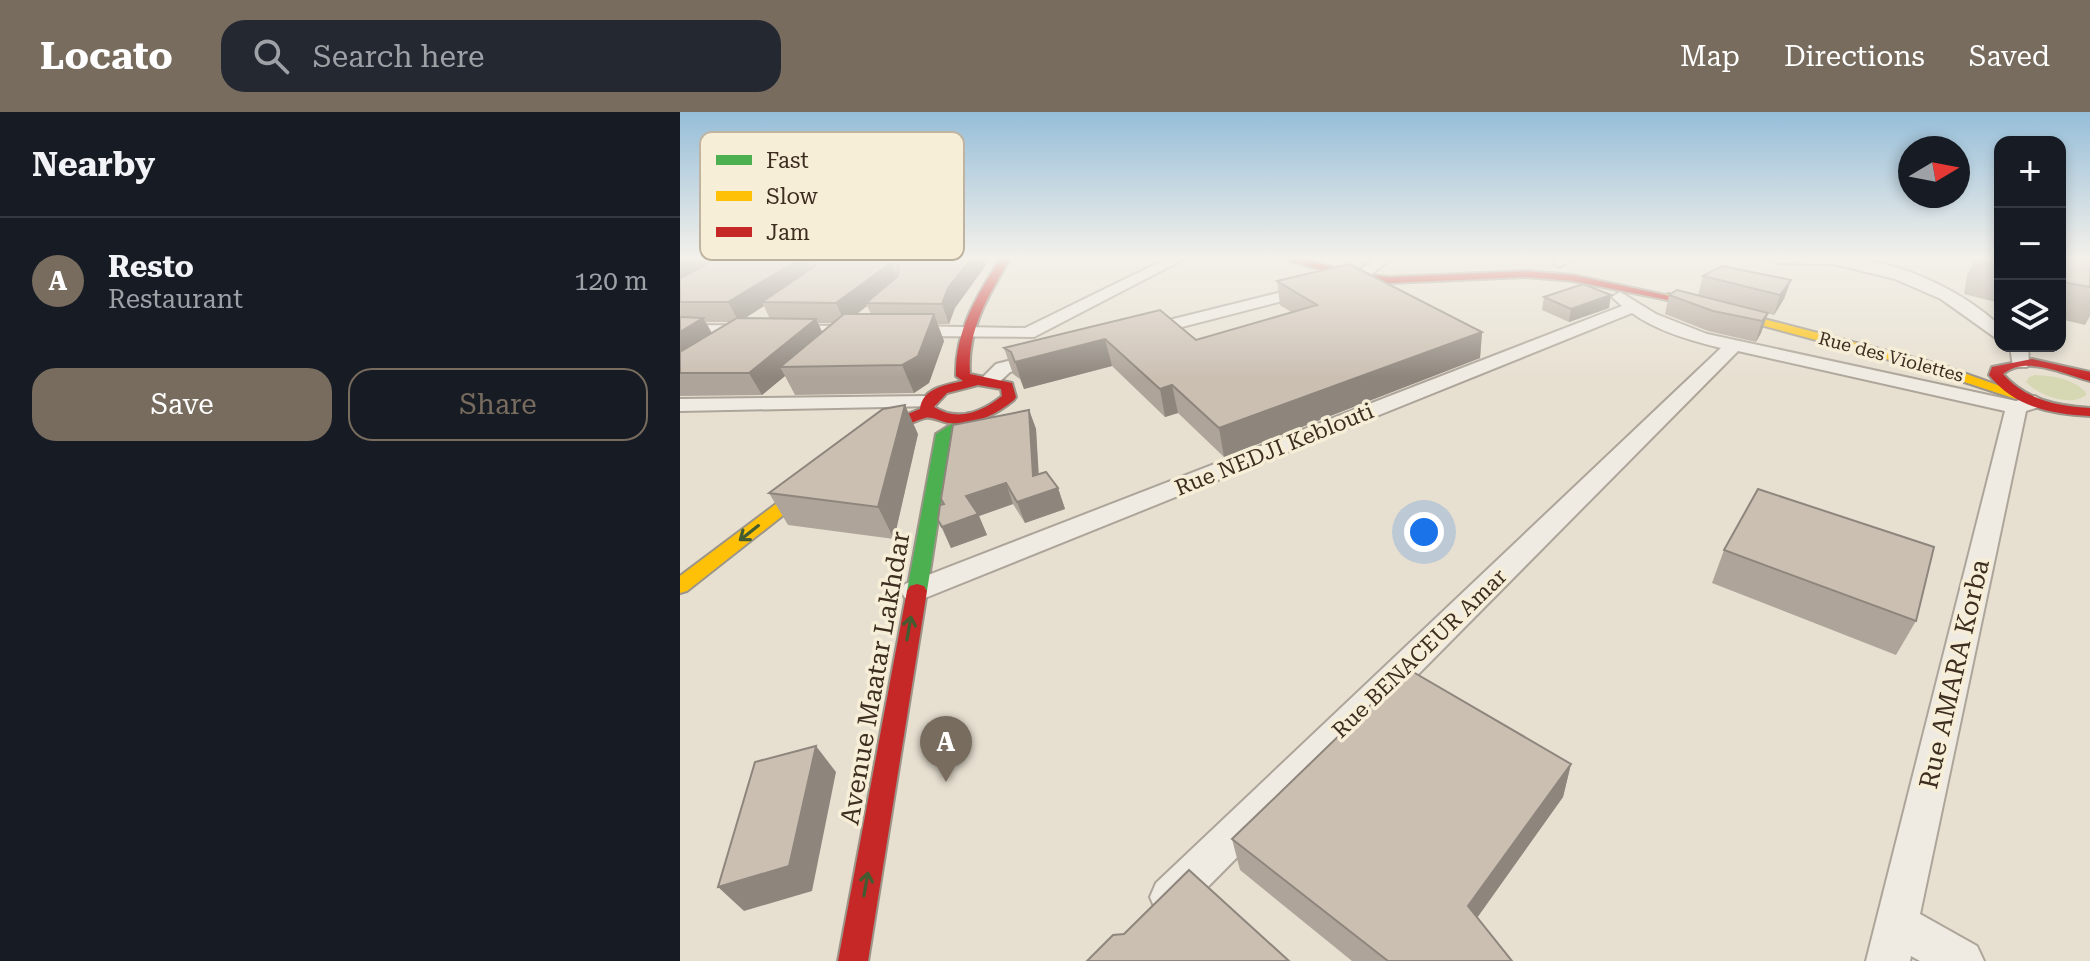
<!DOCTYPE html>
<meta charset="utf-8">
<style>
:root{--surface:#171b24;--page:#242831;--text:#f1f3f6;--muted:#9ea1a6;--line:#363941;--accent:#786c5e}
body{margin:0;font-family:"Roboto Serif",serif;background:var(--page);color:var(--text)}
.controls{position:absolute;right:24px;top:24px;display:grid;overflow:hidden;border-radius:16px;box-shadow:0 4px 12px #0003}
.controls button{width:72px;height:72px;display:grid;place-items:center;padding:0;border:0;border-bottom:2px solid var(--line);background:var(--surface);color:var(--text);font:40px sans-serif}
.compass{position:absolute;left:1218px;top:24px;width:72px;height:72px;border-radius:50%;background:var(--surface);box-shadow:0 4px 12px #0003;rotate:80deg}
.you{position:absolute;left:744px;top:420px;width:28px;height:28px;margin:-20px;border:6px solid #fff;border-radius:50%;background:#1a73e8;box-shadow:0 0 0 12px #1a73e833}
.badge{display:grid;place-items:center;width:52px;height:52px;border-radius:50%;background:var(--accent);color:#fff;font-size:26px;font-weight:700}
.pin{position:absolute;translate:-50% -66px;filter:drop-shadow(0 2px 4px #0008)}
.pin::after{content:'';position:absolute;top:42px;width:28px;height:24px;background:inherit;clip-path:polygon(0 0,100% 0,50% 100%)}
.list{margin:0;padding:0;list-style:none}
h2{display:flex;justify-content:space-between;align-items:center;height:104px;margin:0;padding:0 32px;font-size:34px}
h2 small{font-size:26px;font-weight:400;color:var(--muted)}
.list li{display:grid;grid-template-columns:52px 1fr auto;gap:24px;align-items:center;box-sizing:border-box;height:128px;padding:0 32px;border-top:2px solid var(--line)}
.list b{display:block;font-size:30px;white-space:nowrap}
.list p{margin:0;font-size:26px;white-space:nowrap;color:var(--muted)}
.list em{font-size:26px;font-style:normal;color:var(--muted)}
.actions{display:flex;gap:16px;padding:24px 32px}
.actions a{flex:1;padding:18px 0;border:2px solid var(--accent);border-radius:24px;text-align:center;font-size:28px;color:var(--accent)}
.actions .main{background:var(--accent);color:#fff}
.icon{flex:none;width:44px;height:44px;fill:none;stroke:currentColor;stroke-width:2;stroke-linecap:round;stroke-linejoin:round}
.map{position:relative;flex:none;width:1410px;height:849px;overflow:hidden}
header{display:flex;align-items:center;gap:48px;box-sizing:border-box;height:112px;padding:0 40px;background:var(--accent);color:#fff}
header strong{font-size:38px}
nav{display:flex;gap:44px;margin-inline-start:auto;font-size:28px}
.search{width:560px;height:72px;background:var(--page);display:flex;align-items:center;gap:20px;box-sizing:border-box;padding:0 28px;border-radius:24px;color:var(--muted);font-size:30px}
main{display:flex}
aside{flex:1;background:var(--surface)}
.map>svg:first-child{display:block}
</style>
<header>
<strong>Locato</strong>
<div class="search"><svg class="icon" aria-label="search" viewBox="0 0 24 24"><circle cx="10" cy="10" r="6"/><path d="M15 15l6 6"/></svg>Search here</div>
<nav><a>Map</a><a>Directions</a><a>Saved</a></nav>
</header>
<main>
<aside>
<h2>Nearby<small></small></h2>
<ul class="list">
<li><span class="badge">A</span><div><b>Resto</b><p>Restaurant</p></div><em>120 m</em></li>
</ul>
<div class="actions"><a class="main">Save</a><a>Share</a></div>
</aside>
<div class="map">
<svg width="1410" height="849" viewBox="0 0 1410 849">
<rect width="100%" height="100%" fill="#e7e0d1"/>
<path fill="#d6d7b3" d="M 1355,263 C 1374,264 1395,267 1407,282 C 1393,296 1359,284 1346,270 L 1349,265 Z"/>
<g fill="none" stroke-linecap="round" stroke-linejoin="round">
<defs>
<g id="street">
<path d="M 486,147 L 504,147 L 354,225 L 228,224 L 219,219 L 228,214 L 345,216 Z"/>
<path d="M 695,147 L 711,147 L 684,168 L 463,225 L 454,220 L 457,216 L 674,162 Z"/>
<path d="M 876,147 L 892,147 L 880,155 L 873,151 Z"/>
<path d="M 1091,147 C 1119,147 1149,144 1177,147 C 1227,153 1284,180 1320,214 L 1320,229 L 1261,187 L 1215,167 L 1154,152 L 1098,151 Z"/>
<path d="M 940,180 L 976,202 L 1027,222 L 1336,289 L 1355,284 L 1365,290 L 1362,294 L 1346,299 L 1240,802 L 1297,834 L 1304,849 L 1240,849 L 1231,844 L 1230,849 L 1186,849 L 1325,299 L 1058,239 L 504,799 L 490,805 L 476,799 L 470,785 L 476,771 L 1041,236 C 1011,229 977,219 952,201 L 245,486 L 235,489 L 225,486 L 221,479 L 225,472 L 942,194 L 932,185 Z"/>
<path d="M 0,213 L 180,214 L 189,219 L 180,224 L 0,223 Z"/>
<path d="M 1330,234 L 1348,234 L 1349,251 L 1347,255 L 1333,255 Z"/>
<path d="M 363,240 L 370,242 L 372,246 L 370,250 L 330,260 L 316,273 L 302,273 L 299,269 L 316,252 Z"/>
<path d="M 248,284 L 258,290 L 255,294 L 0,299 L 0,287 Z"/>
</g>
<path id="fast" d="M 289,301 L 296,305 L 294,308 L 271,324 L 247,479 L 244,484 L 230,484 L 227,479 L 256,322 Z"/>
<g id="slow">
<path d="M 988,182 L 1261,253 L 1348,284 L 1346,287 L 1336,287 L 1251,259 L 984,187 L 982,185 Z"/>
<path d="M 138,363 L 144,365 L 146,368 L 144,371 L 7,479 L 0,481 L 0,464 L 132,365 Z"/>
</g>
<g id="jam">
<path d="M 320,147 L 330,147 C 308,184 287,218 290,262 L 332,271 L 336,285 L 334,288 C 316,303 293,314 269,311 C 261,310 252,304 245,306 C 227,310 193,335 182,333 L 182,327 L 199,314 L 240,297 C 242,276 266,273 283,269 L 276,264 C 275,218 297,184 320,147 ZM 298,273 L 321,277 L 322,284 C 302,300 278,310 254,295 L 267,281 Z"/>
<path d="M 603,147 L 620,147 L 679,162 L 710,165 L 846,159 L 893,163 L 994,185 L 988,188 L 893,169 L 846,165 L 710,171 L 679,168 Z"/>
<path d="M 1352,247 L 1410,260 L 1410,269 C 1384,262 1346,243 1323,262 C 1346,288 1377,294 1410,296 L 1410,304 C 1371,302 1334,295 1309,263 L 1312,255 Z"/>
<path d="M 237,472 L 244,474 L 247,479 L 188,849 L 158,849 L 227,479 L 230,474 Z"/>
</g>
</defs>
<use href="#street" stroke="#ada599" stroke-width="4"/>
<use href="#fast" stroke="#9c958a" stroke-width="4"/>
<use href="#slow" stroke="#9c958a" stroke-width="4"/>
<use href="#jam" stroke="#9c958a" stroke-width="4"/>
<use href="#street" fill="#efebe3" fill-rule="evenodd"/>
<use href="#fast" fill="#4caf50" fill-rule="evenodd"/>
<use href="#slow" fill="#ffc107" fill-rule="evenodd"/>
<use href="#jam" fill="#c62828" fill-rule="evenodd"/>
</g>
<g fill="#afa499" fill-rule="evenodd">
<path d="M 0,147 L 291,147 L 306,153 L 275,196 L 269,212 L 257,212 L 264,229 L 249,271 L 234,281 L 115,283 L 105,264 L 82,283 L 0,284 ZM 84,194 L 90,207 L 65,206 ZM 187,194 L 191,202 L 177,202 ZM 26,210 L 51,210 L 32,221 ZM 138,211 L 153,211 L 142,220 Z"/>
<path d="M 1295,147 L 1320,147 L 1320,191 L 1284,182 L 1287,163 Z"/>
<path d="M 1380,147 L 1410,149 L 1410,204 L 1405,213 L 1380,207 Z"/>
<path d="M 1023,164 L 1111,168 L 1104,187 L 1094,203 L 1018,183 Z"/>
<path d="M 597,169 L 802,220 L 800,246 L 544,345 L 498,301 L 485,305 L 432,254 L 344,277 L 340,267 L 333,262 L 324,236 L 480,198 L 516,228 L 611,200 L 600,193 Z"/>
<path d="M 989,183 L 1088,201 L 1081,221 L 1076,230 L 1028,219 L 985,202 Z"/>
<path d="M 864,185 L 929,196 L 889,210 L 862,198 Z"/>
<path d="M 349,298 L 356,317 L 358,362 L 378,376 L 385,397 L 345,411 L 333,392 L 299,404 L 307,423 L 271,436 L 258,408 L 264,392 Z"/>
<path d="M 238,322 L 214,427 L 108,413 L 89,381 Z"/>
<path d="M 1044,438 L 1236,509 L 1216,543 L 1032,471 Z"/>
<path d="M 891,652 L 883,685 L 797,806 L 832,849 L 672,849 L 560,758 L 552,727 Z"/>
</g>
<g fill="#8e867d">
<path d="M 0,147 L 41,147 L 0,170 Z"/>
<path d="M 120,147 L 125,147 L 133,163 L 82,190 L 84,194 L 59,210 L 48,190 Z"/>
<path d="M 291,147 L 304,147 L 306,153 L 275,196 L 269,212 L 262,192 L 268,176 Z"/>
<path d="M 211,151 L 219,170 L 186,191 L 187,194 L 165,211 L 156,191 Z"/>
<path d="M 1111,168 L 1104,187 L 1094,203 L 1100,183 Z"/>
<path d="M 931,183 L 929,196 L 889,210 L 891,197 Z"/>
<path d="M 1088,201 L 1081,221 L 1076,230 L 1082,209 Z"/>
<path d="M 254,202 L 264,229 L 249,271 L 234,281 L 222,253 Z"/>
<path d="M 23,206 L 35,227 L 0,249 L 0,220 Z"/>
<path d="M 136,207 L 146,228 L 100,255 L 105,264 L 82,283 L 69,261 Z"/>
<path d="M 802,220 L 800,246 L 544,345 L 539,316 Z"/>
<path d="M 425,227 L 432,254 L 344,277 L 335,250 Z"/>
<path d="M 492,273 L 498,301 L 485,305 L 480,277 Z"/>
<path d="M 225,293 L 238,322 L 214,427 L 198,395 Z"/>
<path d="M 349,298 L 356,317 L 360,382 L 378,376 L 385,397 L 345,411 L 337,390 Z"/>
<path d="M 326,371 L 333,392 L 299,404 L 307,423 L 271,436 L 262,415 L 286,384 Z"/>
<path d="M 136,634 L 156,660 L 132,779 L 64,799 L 38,775 Z"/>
<path d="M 891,652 L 883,685 L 784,824 L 788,794 Z"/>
</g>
<g fill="#cbbfb2" stroke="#8e867d" stroke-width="2">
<path d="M 37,147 L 120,147 L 48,190 L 0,190 L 0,166 Z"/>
<path d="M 129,147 L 291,147 L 268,176 L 262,192 L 186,191 L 218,164 L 219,154 L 211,151 L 156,191 L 82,190 L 135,154 L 135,150 Z"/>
<path d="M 1300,147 L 1320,147 L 1320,154 L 1300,149 Z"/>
<path d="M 1380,147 L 1405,147 L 1410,149 L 1410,175 L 1382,170 L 1380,184 Z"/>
<path d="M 669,152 L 802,220 L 539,316 L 492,273 L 480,277 L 425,227 L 335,250 L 331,240 L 324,236 L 480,198 L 516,228 L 637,193 L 597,169 Z"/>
<path d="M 1042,154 L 1111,168 L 1100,183 L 1023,164 Z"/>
<path d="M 903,172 L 931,183 L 891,197 L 864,185 Z"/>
<path d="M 997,178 L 1088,201 L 1082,209 L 1033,199 L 989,183 Z"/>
<path d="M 164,202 L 254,202 L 238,244 L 222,253 L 100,255 Z"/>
<path d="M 0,205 L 23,206 L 0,220 Z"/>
<path d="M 57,206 L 136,207 L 69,261 L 0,261 L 0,240 Z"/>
<path d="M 225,293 L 198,395 L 89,381 L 203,297 Z"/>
<path d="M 349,298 L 353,364 L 366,360 L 378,376 L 337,390 L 326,371 L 286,384 L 298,402 L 262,415 L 258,408 L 260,393 L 264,392 L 261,387 L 273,313 Z"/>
<path d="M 1078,377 L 1254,435 L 1236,509 L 1044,438 Z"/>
<path d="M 728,557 L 891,652 L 788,794 L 832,849 L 708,849 L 552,727 Z"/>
<path d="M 136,634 L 109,754 L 38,775 L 75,650 Z"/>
<path d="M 509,758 L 609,849 L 407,849 L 433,823 L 444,822 Z"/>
</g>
<defs><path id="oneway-shaft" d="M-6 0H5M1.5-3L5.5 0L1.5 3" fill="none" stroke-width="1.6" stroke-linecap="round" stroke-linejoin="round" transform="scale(2)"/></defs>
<g stroke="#425b31">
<use href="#oneway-shaft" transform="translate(69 421) rotate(142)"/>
<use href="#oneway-shaft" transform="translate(229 516) rotate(-80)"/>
<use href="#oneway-shaft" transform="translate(186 772) rotate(-80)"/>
</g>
<linearGradient id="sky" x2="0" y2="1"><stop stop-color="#96bed9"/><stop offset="0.55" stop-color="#f4f1ea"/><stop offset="1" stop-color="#f4f1ea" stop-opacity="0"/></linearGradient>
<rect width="1410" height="266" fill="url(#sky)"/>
<g text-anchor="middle" stroke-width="7" stroke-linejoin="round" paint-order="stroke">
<g font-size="18" fill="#3d2e20" stroke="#f7eed8">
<text transform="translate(1211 245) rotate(15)" y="6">Rue des Violettes</text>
</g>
<g font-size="22" fill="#3d2e20" stroke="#f7eed8">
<text transform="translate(594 337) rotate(-22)" y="8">Rue NEDJI Keblouti</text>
<text transform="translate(739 541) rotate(-44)" y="8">Rue BENACEUR Amar</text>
</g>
<g font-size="26" fill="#3d2e20" stroke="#f7eed8">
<text transform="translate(1274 562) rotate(-77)" y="9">Rue AMARA Korba</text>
<text transform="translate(195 566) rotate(-80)" y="9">Avenue Maatar Lakhdar</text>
</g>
</g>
<rect x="20" y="20" width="264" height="128" rx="12" fill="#f7eed8" stroke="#bfb4a1" stroke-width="2"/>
<rect x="36" y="43" width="36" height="10" fill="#4caf50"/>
<rect x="36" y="79" width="36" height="10" fill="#ffc107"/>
<rect x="36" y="115" width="36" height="10" fill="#c62828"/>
<g font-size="22" fill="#3d2e20">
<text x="86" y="56">Fast</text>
<text x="86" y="92">Slow</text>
<text x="86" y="128">Jam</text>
</g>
</svg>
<div class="controls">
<button>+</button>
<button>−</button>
<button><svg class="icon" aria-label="layers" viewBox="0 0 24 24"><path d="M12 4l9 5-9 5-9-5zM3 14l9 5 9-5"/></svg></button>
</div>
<svg class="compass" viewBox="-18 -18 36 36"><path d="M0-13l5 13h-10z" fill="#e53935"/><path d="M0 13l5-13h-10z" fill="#9ea1a6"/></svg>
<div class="you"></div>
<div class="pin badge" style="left:266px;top:670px">A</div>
</div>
</main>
